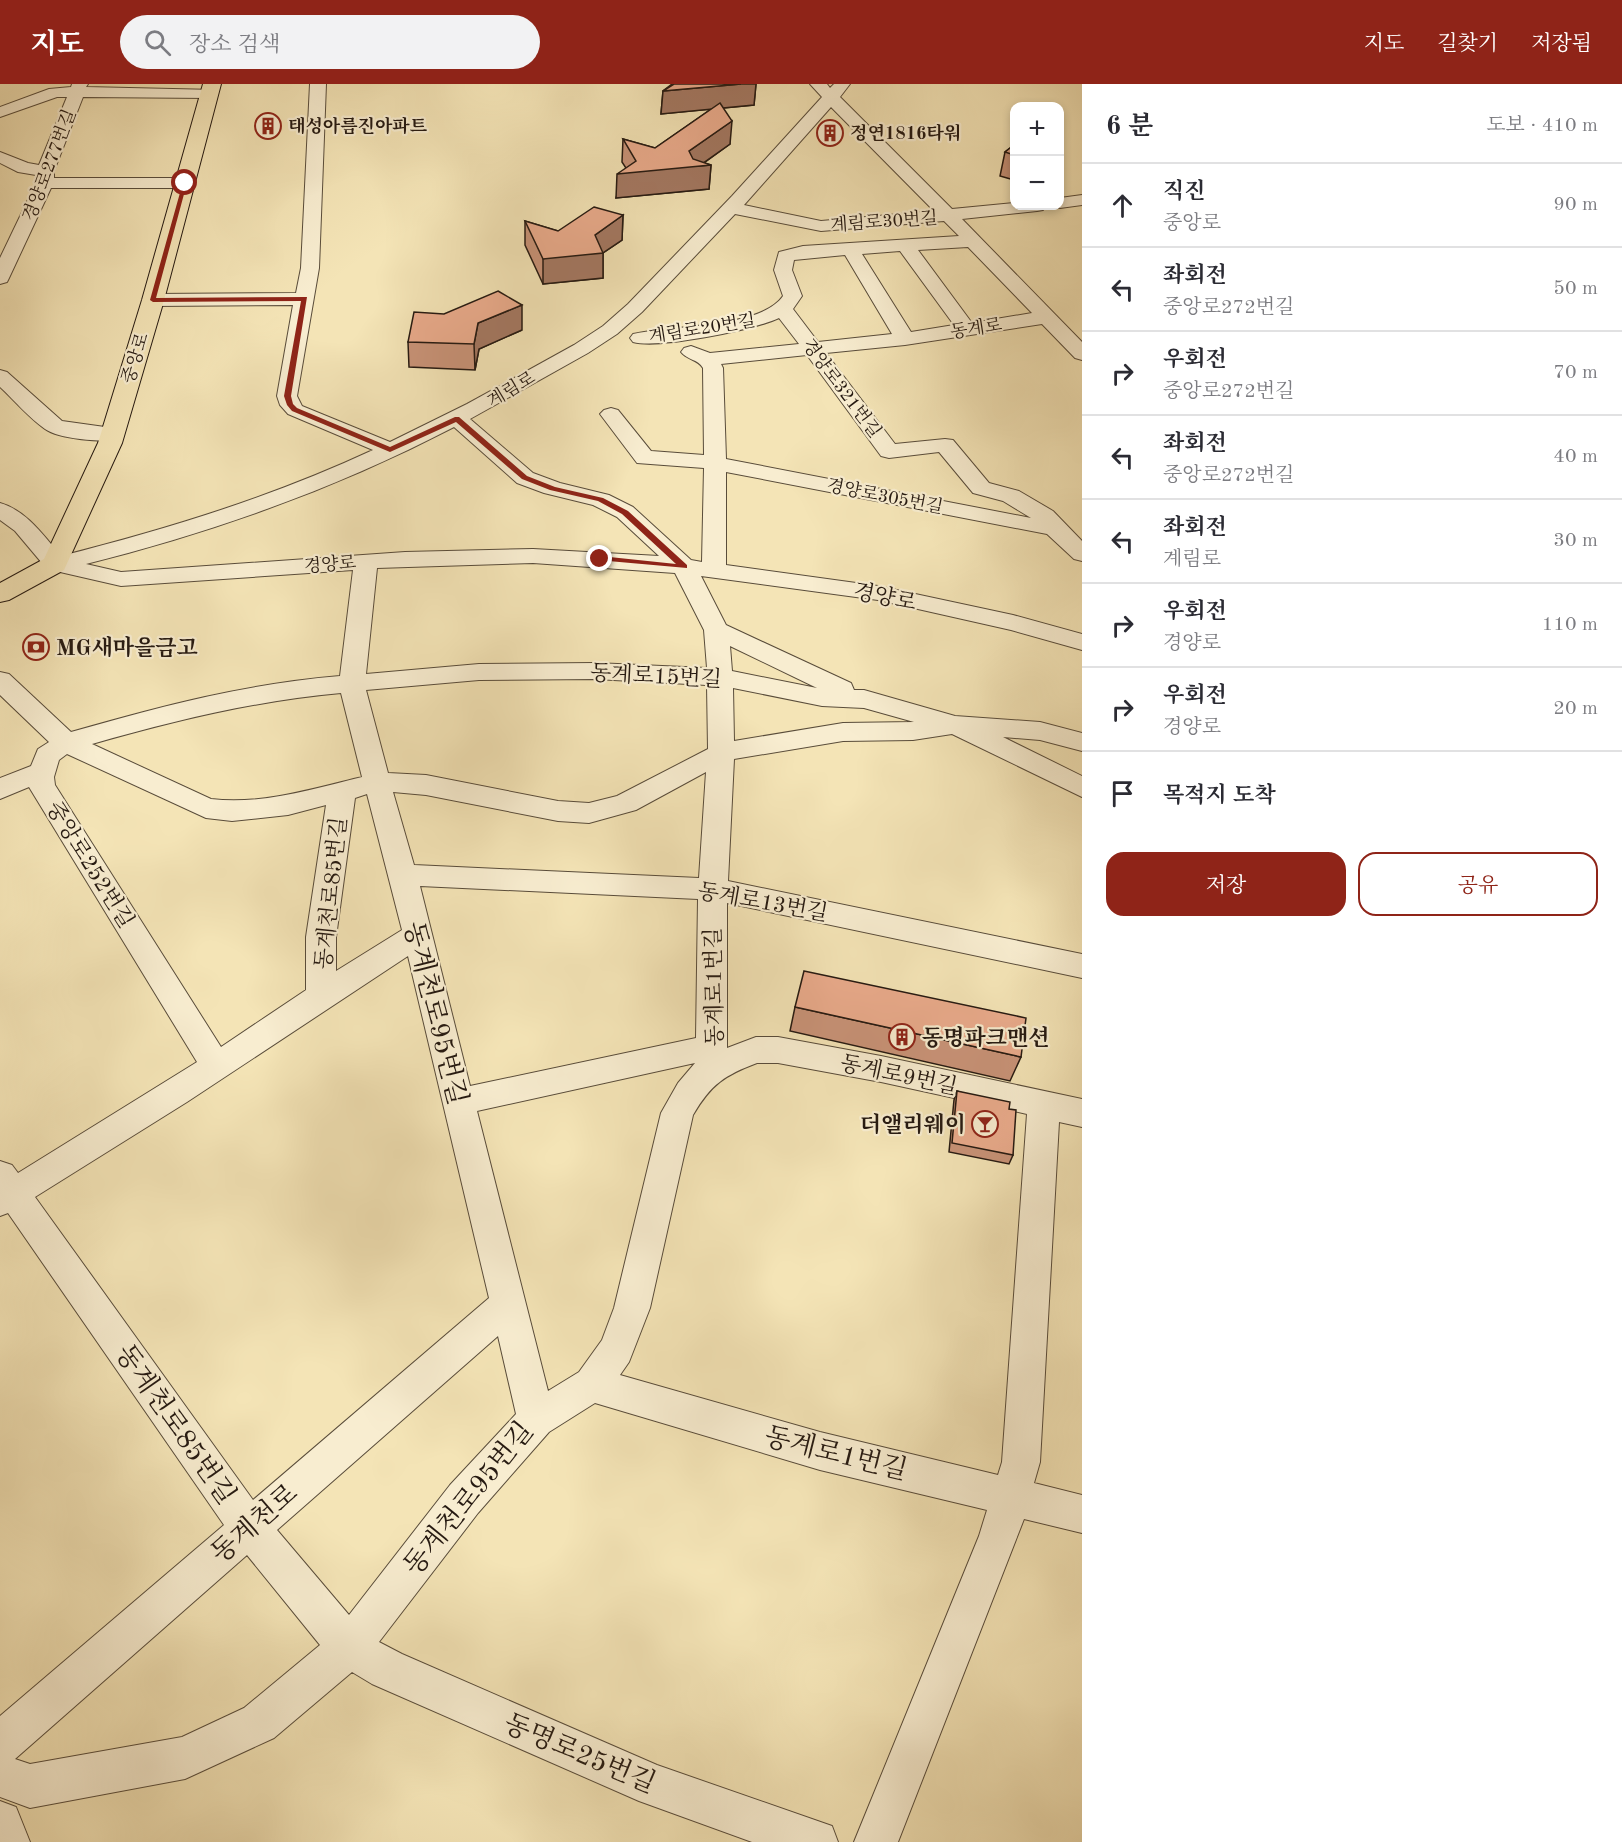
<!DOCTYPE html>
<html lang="ko">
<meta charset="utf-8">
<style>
:root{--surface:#fff;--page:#f2f2f3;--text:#2b2b33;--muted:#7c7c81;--line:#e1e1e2;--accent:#8f2418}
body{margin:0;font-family:"Old Standard TT","Noto Serif KR",serif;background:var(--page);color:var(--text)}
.controls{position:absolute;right:18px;top:18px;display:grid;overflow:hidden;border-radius:12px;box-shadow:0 3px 9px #0003}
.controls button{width:54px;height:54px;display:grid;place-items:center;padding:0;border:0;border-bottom:2px solid var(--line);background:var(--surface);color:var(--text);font:30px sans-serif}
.stop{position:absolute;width:18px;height:18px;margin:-14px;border:4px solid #8f2418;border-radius:50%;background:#fff}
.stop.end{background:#8f2418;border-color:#fff;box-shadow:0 2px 6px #0008}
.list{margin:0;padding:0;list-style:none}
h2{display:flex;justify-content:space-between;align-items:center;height:78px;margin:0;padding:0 24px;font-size:26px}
h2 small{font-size:20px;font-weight:400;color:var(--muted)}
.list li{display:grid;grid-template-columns:39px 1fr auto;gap:18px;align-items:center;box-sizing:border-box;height:84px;padding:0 24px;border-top:2px solid var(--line)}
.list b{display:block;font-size:22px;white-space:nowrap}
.list p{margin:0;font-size:20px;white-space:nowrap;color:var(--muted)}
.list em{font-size:20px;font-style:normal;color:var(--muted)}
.actions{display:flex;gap:12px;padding:18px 24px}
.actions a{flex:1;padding:14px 0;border:2px solid var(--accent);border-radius:18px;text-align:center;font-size:21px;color:var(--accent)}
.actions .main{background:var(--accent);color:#fff}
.icon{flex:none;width:33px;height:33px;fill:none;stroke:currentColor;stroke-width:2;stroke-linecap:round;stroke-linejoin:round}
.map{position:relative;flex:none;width:1082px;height:1758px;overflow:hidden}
header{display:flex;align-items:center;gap:36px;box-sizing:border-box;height:84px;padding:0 30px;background:var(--accent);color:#fff}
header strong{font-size:28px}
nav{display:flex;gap:33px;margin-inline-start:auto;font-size:21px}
.search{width:420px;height:54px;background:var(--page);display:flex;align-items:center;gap:15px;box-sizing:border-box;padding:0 21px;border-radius:33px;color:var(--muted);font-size:22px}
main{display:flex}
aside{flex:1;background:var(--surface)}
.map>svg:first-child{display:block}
</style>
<header>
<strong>지도</strong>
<div class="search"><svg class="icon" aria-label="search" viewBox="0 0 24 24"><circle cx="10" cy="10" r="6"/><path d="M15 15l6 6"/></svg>장소 검색</div>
<nav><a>지도</a><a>길찾기</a><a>저장됨</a></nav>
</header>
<main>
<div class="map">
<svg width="1082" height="1758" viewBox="0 0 1082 1758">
<rect width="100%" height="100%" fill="#f4e4b6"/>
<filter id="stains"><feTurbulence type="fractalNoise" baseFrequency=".00333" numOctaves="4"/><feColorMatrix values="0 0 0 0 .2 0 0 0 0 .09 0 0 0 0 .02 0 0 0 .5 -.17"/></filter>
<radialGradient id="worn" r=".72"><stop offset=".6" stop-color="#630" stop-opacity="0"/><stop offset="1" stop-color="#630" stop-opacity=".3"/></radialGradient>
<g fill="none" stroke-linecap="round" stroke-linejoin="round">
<defs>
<g id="minor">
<path d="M 72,0 L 88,0 L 86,3 L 216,6 L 218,9 L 210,14 L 83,13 L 54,87 L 54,94 L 185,94 L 191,95 L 194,99 L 191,103 L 185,104 L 51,104 L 9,194 L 7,198 L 0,200 L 0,174 L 36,99 L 36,91 L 18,88 L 0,79 L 0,68 L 28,79 L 39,81 L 67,13 L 57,13 L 0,33 L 0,23 L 49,5 L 71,3 Z"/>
<path d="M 310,0 L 326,0 L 319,184 L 297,312 L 302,322 L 390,358 L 467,320 L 574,261 L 603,242 L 628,220 L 732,112 L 822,13 L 810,0 L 827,0 L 830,4 L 834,0 L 850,0 L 840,13 L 952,125 L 1014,119 L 1014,122 L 1046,122 L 1043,126 L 1037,127 L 962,135 L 1082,258 L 1082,276 L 1075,274 L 1042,240 L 905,261 L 826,269 L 895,360 L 945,355 L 953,356 L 989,399 L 1019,407 L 1053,427 L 1082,457 L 1082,477 L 1074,475 L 1047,450 L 726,388 L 726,481 L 878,502 L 1013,531 L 1082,550 L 1082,566 L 1011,546 L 878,516 L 701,492 L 726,541 L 851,599 L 854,606 L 864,606 L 955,632 L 1040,638 L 1082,649 L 1082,667 L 1040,656 L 1003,653 L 1082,692 L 1082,713 L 952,650 L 913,656 L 843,657 L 734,675 L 728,797 L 1082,870 L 1082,894 L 727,819 L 727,964 L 756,953 L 778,953 L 881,972 L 1082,1015 L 1082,1043 L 1059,1038 L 1040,1378 L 1034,1399 L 1082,1411 L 1082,1449 L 1024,1435 L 898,1758 L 854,1758 L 979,1452 L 987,1426 L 820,1386 L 595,1319 L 549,1348 L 478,1429 L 379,1558 L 402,1570 L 657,1681 L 832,1742 L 838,1758 L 752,1758 L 639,1717 L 372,1600 L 352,1588 L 274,1654 L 185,1695 L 30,1724 L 0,1713 L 0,1632 L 224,1441 L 8,1129 L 0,1132 L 0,1077 L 12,1081 L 18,1089 L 197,978 L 29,703 L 0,715 L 0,694 L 31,682 L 38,665 L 49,658 L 0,611 L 0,588 L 9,590 L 71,648 C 162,622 245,600 340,592 L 353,486 L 121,502 L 47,485 L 15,447 L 0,436 L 0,419 C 26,426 44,452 61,472 C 168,445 272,413 373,366 L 288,330 L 280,321 L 277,312 L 293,221 L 153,222 L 146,220 L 143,216 L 146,212 L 153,210 L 296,209 L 301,184 ZM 831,23 L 934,127 L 821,137 L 744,121 ZM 735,130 L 821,147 L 944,137 L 959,152 L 803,162 L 779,168 L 774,186 L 783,212 C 760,245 670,241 633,250 L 630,254 L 633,258 C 659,265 754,246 779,234 L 799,260 L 710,269 L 691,262 L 684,264 L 681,268 C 687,276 698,275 703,284 L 704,371 L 651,367 L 618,326 L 611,324 L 604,326 L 600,330 L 637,379 L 704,384 L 702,478 L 691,476 L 633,423 L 609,411 L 560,399 L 533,389 L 470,335 L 588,269 L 617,250 L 642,228 ZM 968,163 L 1032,229 L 972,239 L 918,166 ZM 900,167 L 954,241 L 911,248 L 862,170 ZM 845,171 L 892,250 L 818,258 L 793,225 L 802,212 L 792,186 L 794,176 ZM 807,271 L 881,372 L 889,374 L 939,368 L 973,409 L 1003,417 L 1031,434 L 726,375 L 723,284 L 721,280 ZM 454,343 L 517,399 L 544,409 L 593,421 L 617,433 L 659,472 L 533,465 L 405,468 L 121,488 L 86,480 C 214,448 337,404 454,343 ZM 533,479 L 675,489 L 704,546 L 707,584 L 595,579 L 479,580 L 366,590 L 377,484 ZM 730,562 L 817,604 L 732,587 ZM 595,595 L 707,601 L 708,665 L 617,712 L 589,719 L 558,717 L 426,691 L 388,689 L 366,606 L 479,596 ZM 733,604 L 822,622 L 864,624 L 914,638 L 843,639 L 734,657 ZM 341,609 L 362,693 C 313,705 262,721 211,715 L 92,660 C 176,636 254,617 341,609 ZM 67,670 L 206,734 L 232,737 L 288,731 L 326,721 L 306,853 L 306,906 L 221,963 L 55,701 L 54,693 L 59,676 ZM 706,688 L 699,794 L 414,781 L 393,708 L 426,711 L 558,737 L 589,739 L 636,726 ZM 367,710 L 402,846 L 336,887 L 336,853 L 355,714 ZM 420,802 L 698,815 L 696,954 L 470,1002 ZM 408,872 L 489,1214 L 253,1416 L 35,1113 L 187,1018 ZM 695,979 L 678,999 L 661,1029 L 614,1224 L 602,1256 L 579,1288 L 548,1307 L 477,1027 ZM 757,979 L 778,979 L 881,998 L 1027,1030 L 1002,1378 L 998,1391 L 820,1348 L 620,1291 L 629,1278 L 650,1224 L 693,1031 C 711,1000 725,991 757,979 ZM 498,1252 L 516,1330 L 450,1401 L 349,1531 L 277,1446 ZM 247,1471 L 320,1561 L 244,1624 L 182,1653 L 30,1680 L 15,1675 Z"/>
<path d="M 1082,111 L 1082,121 L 1060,124 L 1053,122 L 1060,122 L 1060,114 Z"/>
<path d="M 0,286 L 7,288 L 62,337 L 112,344 L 120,345 L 123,350 L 120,355 C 103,359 59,355 45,345 C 29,334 15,317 0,303 Z"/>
<path d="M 0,1717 L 16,1723 L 30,1758 L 0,1758 Z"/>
</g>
<path id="major" d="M 203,0 L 221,0 L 164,216 L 122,359 L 64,486 L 9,516 L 0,518 L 0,499 L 44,475 L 98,359 L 142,216 Z"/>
</defs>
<use href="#minor" stroke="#594c3a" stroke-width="2"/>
<use href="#major" stroke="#251911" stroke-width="2"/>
<use href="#minor" fill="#f8edd0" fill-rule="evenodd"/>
<use href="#major" fill="#f4e4b6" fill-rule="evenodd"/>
</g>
<g fill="#c99378" stroke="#251911" stroke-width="1.5">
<path d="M 672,0 L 756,0 L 754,21 L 723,24 L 730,60 L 704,79 L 711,81 L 709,105 L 616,114 L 626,84 L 622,78 L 623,55 L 655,64 L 711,25 L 661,30 L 663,7 Z"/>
<path d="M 1014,61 L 1014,96 L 1000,92 L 1005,68 Z"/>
<path d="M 623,131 L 622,156 L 603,169 L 603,194 L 543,200 L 525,161 L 525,137 L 558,147 Z"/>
<path d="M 522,246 L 479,265 L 475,286 L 409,283 L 408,258 Z"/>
<path d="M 795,923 L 1021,973 L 1010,997 L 790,947 Z"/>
<path d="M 957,1007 L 1009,1025 L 1013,1071 L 1009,1080 L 949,1068 L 954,1016 Z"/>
</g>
<g fill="#a47862" stroke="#251911" stroke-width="1.5">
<path d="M 741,0 L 756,0 L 754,21 L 661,30 L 663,7 Z"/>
<path d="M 732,37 L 730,60 L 699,82 L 711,81 L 709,105 L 616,114 L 617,90 L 689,67 Z"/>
<path d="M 623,131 L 622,156 L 603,169 L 603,194 L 543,200 L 543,175 L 595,151 Z"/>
<path d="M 522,221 L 522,246 L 479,265 L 475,286 L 474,260 L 478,239 Z"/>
</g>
<g fill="#eaab8c" stroke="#251911" stroke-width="1.5">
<path d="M 674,0 L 741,0 L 663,7 Z"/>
<path d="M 720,19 L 732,37 L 689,67 L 693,75 L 711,81 L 617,90 L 636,77 L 623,55 L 655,64 Z"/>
<path d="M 1014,61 L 1014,71 L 1005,68 Z"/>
<path d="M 594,123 L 623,131 L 595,151 L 603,169 L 543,175 L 525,137 L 558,147 Z"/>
<path d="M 498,207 L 522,221 L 478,239 L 474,260 L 408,258 L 414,228 L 444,230 Z"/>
<path d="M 804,887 L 1026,934 L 1021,973 L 795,923 Z"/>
<path d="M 957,1007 L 1010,1018 L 1009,1025 L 1016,1026 L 1013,1071 L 952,1059 Z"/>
</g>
<path fill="#8f2418" d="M 183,98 L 187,99 L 156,214 L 307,213 L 291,312 L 293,320 L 297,324 L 390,363 L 455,333 L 459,333 L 527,392 L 555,403 L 603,414 L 628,427 L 687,481 L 687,484 L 597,476 L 597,473 L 600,472 L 676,480 L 622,430 L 598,417 L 550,406 L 522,395 L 456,338 L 390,368 L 292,327 L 287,321 L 284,312 L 301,217 L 153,218 L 150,216 Z"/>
<defs>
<symbol id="building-ring" viewBox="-11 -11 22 22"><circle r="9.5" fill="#f8edd0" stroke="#8f2418" stroke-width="1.5"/><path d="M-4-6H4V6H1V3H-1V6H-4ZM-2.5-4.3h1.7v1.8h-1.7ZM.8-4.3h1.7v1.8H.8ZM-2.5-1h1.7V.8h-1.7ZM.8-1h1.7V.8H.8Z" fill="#8f2418"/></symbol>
<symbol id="bank-ring" viewBox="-11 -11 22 22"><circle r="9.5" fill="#f8edd0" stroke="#8f2418" stroke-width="1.5"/><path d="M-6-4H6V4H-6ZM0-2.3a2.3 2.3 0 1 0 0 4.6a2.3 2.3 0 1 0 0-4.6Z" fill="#8f2418"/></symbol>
<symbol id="bar-ring" viewBox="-11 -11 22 22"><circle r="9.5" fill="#f8edd0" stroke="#8f2418" stroke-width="1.5"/><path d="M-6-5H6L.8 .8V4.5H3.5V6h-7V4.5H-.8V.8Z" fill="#8f2418"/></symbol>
</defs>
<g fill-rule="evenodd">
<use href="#building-ring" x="253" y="27" width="30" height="30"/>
<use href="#building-ring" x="815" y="34" width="30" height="30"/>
<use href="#bank-ring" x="21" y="548" width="30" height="30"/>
<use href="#building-ring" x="887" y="938" width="30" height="30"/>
<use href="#bar-ring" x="970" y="1025" width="30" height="30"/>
</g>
<g text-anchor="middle" stroke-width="4.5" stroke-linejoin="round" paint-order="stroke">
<g font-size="18" font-weight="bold" fill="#251911" stroke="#f8edd0" text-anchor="start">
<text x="288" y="48">태성아름진아파트</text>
<text x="850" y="55">정연1816타워</text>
</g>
<g font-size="18" fill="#251911" stroke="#f8edd0">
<text transform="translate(49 81) rotate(-69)" y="6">경양로277번길</text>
<text transform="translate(884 137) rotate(-4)" y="6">계림로30번길</text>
<text transform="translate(702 244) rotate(-9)" y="6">계림로20번길</text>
<text transform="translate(976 244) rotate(-9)" y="6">동계로</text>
<text transform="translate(135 274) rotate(-73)" y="6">중앙로</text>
<text transform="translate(842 304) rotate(53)" y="6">경양로321번길</text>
<text transform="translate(511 305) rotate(-31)" y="6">계림로</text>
<text transform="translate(885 412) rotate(11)" y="6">경양로305번길</text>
<text transform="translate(330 480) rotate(-5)" y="6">경양로</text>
</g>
<g font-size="22" fill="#251911" stroke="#f8edd0">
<text transform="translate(885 512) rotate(11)" y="8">경양로</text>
<text transform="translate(656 591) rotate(3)" y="8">동계로15번길</text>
<text transform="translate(91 780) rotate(58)" y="8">중앙로252번길</text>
<text transform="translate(330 809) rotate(-84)" y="8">동계천로85번길</text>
<text transform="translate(763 817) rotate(10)" y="8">동계로13번길</text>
<text transform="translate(713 903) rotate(-91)" y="8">동계로1번길</text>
<text transform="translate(899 990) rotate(12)" y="8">동계로9번길</text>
</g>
<g font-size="22" font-weight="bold" fill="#251911" stroke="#f8edd0" text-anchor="start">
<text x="56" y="571">MG새마을금고</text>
<text x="922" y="961">동명파크맨션</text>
<text x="966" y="1048" text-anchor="end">더앨리웨이</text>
</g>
<g font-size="27" fill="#251911" stroke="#f8edd0">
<text transform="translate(436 929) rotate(76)" y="9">동계천로95번길</text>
<text transform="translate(176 1340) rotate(55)" y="9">동계천로85번길</text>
<text transform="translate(836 1369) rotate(14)" y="9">동계로1번길</text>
<text transform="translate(468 1414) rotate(-51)" y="9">동계천로95번길</text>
<text transform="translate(254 1439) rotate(-41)" y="9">동계천로</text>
<text transform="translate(580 1669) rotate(23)" y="9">동명로25번길</text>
</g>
</g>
<rect width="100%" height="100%" filter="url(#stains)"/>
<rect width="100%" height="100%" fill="url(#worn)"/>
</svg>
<div class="controls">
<button>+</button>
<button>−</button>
</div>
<div class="stop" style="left:185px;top:99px"></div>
<div class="stop end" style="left:600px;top:475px"></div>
</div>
<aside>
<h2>6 분<small>도보 · 410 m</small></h2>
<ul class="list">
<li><svg class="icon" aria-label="ahead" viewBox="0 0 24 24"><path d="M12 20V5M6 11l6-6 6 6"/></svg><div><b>직진</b><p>중앙로</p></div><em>90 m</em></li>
<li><svg class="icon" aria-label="left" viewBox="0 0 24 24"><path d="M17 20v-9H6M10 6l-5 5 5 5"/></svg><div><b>좌회전</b><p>중앙로272번길</p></div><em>50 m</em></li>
<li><svg class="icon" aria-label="right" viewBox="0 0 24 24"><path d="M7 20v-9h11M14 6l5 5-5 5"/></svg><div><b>우회전</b><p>중앙로272번길</p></div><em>70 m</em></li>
<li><svg class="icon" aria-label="left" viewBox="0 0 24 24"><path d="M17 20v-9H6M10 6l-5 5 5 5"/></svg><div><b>좌회전</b><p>중앙로272번길</p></div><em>40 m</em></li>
<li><svg class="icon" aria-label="left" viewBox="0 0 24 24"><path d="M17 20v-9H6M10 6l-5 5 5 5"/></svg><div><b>좌회전</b><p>계림로</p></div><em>30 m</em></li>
<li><svg class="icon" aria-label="right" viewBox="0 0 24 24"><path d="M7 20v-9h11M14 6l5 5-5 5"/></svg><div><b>우회전</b><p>경양로</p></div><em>110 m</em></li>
<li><svg class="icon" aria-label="right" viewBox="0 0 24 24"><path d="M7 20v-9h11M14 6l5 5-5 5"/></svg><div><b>우회전</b><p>경양로</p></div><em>20 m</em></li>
<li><svg class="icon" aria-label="arrive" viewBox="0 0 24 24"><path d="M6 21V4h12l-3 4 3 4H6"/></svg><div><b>목적지 도착</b></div></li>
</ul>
<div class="actions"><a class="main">저장</a><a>공유</a></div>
</aside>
</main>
